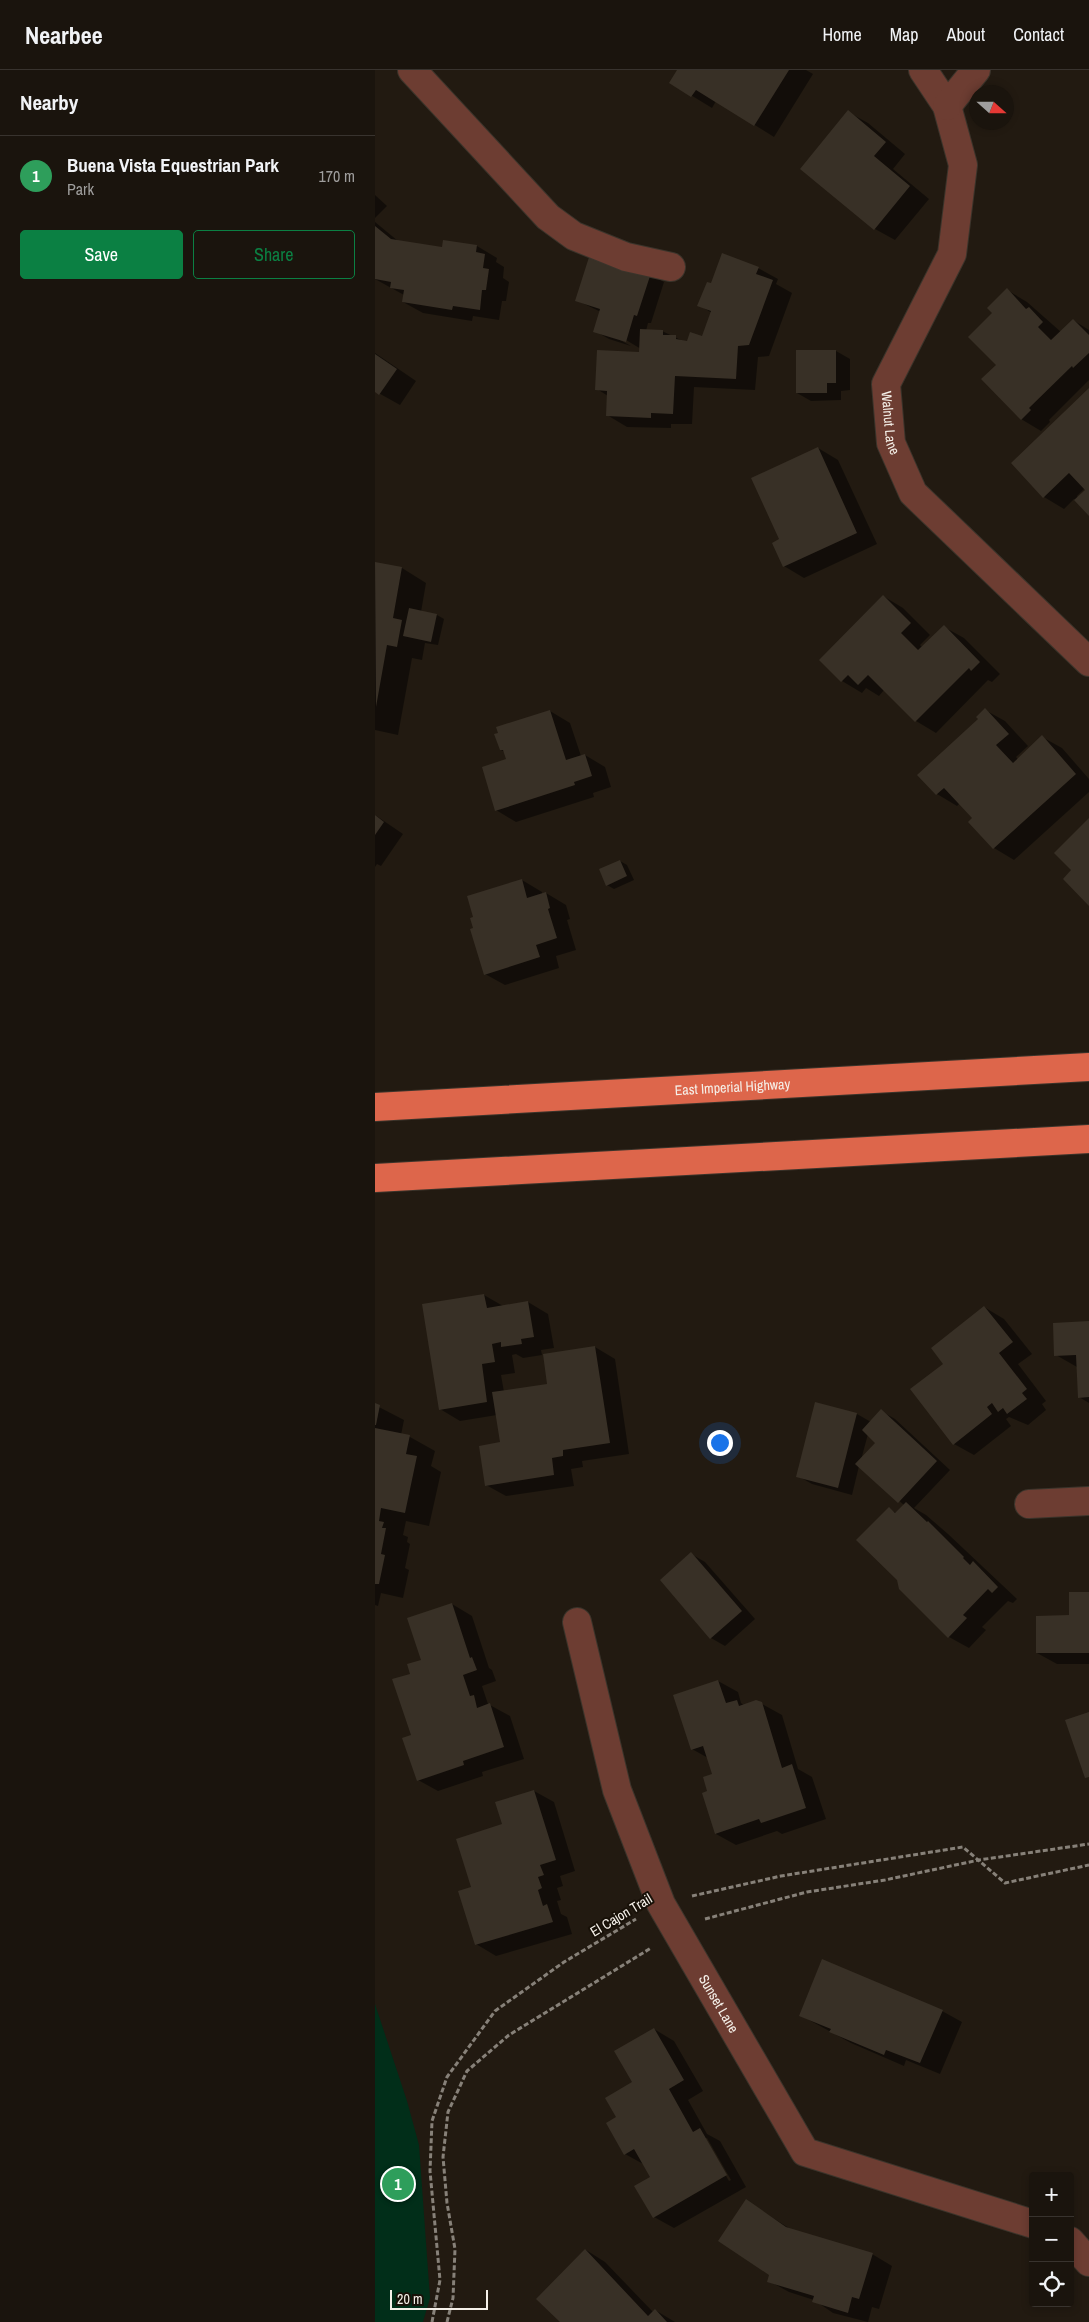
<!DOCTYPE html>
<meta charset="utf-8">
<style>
:root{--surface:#1a140d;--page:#27211b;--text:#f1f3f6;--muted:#9f9e9d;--line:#38332e;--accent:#0b8043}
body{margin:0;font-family:"Archivo Narrow",sans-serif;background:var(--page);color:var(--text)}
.controls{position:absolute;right:15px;bottom:15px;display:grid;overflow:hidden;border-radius:5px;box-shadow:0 2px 8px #0003}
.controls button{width:45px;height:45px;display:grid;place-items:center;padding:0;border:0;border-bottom:1px solid var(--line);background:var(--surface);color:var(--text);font:25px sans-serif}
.compass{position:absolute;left:594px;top:15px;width:45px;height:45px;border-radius:50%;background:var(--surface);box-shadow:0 2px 8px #0003;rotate:111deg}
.scale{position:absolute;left:15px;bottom:12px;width:98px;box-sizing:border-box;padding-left:5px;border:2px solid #f5f0e9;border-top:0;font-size:14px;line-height:18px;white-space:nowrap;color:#f5f0e9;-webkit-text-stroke:4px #181108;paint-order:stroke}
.you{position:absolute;left:344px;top:1372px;width:18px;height:18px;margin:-12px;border:4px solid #fff;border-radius:50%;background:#1a73e8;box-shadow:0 0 0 8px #1a73e833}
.badge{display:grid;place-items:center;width:32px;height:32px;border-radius:50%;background:var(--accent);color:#fff;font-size:16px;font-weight:700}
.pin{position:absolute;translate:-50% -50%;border:2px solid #fff;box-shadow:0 1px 5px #0006}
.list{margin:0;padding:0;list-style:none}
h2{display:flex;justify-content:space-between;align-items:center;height:65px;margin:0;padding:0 20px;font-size:21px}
h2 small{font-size:16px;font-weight:400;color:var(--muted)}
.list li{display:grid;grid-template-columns:32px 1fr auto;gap:15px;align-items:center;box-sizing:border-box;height:80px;padding:0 20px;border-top:1px solid var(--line)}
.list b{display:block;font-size:19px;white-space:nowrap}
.list p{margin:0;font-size:16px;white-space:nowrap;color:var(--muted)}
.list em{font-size:16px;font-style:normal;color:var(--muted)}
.actions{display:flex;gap:10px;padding:15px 20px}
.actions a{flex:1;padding:11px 0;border:1px solid var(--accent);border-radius:5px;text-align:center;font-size:18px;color:var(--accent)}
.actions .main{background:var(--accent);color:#fff}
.icon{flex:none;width:28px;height:28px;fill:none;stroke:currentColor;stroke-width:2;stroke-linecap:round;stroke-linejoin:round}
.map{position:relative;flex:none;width:714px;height:2252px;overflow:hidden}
header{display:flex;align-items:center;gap:30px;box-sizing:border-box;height:70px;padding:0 25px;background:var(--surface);border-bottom:1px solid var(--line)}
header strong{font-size:24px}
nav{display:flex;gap:28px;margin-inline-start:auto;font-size:18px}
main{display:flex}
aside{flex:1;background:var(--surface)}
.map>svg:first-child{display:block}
</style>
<header>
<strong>Nearbee</strong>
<nav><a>Home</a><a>Map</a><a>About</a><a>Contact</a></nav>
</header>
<main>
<aside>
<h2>Nearby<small></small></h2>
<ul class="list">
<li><span class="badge" style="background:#2e9e5b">1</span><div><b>Buena Vista Equestrian Park</b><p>Park</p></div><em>170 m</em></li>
</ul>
<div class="actions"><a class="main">Save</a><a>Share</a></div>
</aside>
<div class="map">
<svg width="714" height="2252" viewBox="0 0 714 2252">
<rect width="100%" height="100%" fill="#221a11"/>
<path fill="#012e19" d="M 0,1934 L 32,2031 L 44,2075 L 55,2228 L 48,2252 L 0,2252 Z"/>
<g fill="#0007" fill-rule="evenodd">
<path d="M 304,0 L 431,0 L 438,4 L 399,67 L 341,31 L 337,38 L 296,13 Z"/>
<path d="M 473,42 L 493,53 L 530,84 L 518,99 L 554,129 L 520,170 L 500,159 L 427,99 Z"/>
<path d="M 0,125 L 12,136 L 0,148 Z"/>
<path d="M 0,152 L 23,171 L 68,178 L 102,176 L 122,188 L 121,192 L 129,197 L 128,208 L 134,212 L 131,231 L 127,231 L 124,250 L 98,246 L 97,251 L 48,243 L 28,232 L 29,225 L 0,209 Z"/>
<path d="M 383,198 L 403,209 L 401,214 L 417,223 L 394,286 L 383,287 L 380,320 L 319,317 L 317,354 L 296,354 L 296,358 L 252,357 L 232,345 L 233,326 L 222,319 L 266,283 L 266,279 L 246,267 L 245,270 L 256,276 L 234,269 L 220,261 L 226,242 L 201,230 L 275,204 L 289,212 L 276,253 L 273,253 L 271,261 L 287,261 L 310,272 L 328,268 L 337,243 L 324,235 L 336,215 Z"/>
<path d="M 632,220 L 652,232 L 686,262 L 698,250 L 714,260 L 714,310 L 674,350 L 675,352 L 666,361 L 646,349 L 623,295 L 619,243 Z"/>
<path d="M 461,281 L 475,289 L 475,320 L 466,321 L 466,330 L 436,331 L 422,323 Z"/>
<path d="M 0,283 L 41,311 L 25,335 L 0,321 Z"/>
<path d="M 714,320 L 714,444 L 699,429 L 689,439 L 669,427 ZM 710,418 L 712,420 L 703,428 L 702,426 Z"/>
<path d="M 443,378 L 463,390 L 502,474 L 429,508 L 409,496 L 406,470 Z"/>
<path d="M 0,493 L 27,498 L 51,513 L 46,542 L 62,545 L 69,549 L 63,575 L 50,573 L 47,590 L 37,588 L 23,665 L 0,660 Z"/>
<path d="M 508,526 L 528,538 L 555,565 L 545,575 L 548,578 L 569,557 L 589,568 L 625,604 L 617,612 L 613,610 L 561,663 L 541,651 L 509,620 L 504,626 L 491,618 L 487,623 L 467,611 Z"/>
<path d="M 610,640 L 630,651 L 653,676 L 641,687 L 643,689 L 667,667 L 687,678 L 714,709 L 714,722 L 639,790 L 619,778 L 595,752 L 598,748 L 585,733 L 582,736 L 562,724 L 544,705 L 604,649 Z"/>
<path d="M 175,641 L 195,653 L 206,686 L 210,685 L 230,697 L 236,717 L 218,723 L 219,727 L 141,752 L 121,740 L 133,690 L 130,682 L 126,680 Z"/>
<path d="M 0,745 L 28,764 L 6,796 L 2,794 L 0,797 Z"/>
<path d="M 245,791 L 252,795 L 259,810 L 239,819 L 232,815 Z"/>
<path d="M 147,810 L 167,822 L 167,824 L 171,823 L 191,835 L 195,849 L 192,850 L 201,880 L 181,886 L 184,898 L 130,915 L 110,904 L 100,858 Z"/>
<path d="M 109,1225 L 128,1236 L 153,1232 L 173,1244 L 179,1278 L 166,1280 L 167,1285 L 148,1288 L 141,1284 L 137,1285 L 140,1303 L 126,1305 L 129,1322 L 174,1315 L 220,1277 L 240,1289 L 254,1384 L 207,1391 L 208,1397 L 196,1399 L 199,1416 L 131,1426 L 111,1415 L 126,1373 L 122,1345 L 85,1351 L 65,1339 Z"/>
<path d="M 609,1237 L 629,1249 L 657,1284 L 643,1294 L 671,1331 L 667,1334 L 671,1340 L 653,1355 L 634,1347 L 631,1349 L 636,1356 L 599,1385 L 579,1374 L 570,1294 Z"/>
<path d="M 714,1253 L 714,1333 L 704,1327 L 702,1297 L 681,1285 Z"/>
<path d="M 0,1335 L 29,1350 L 26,1365 L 35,1367 L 60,1381 L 56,1396 L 66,1402 L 54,1456 L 31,1451 L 28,1465 L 33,1467 L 32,1472 L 35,1474 L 30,1498 L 34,1500 L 28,1528 L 6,1523 L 3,1536 L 0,1535 Z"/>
<path d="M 506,1341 L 520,1349 L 575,1400 L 539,1438 L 551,1445 L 573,1464 L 642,1529 L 638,1533 L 633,1531 L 607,1557 L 611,1560 L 594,1578 L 574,1567 L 523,1510 L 514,1439 L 521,1443 L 529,1435 L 484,1396 L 477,1425 L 437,1414 L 423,1406 L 482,1344 L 496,1352 ZM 493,1364 L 502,1373 L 486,1390 Z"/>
<path d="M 316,1484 L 330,1492 L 380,1549 L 350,1576 L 336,1568 Z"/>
<path d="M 714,1523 L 714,1594 L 682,1594 L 662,1583 Z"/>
<path d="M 77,1534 L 97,1546 L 114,1598 L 117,1600 L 121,1611 L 107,1616 L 113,1634 L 135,1646 L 149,1689 L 107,1702 L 108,1706 L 63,1721 L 43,1710 L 37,1666 L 37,1604 L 48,1590 Z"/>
<path d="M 343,1611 L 363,1622 L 366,1633 L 370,1636 L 387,1634 L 407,1645 L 423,1699 L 437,1707 L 451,1749 L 407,1764 L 402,1761 L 361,1775 L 341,1764 L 334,1721 L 338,1705 L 333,1688 L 317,1679 Z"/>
<path d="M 159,1721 L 179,1732 L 200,1801 L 185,1806 L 188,1816 L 182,1818 L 186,1830 L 182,1831 L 186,1844 L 192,1847 L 197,1864 L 121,1886 L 101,1874 L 98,1818 L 128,1755 Z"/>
<path d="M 567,1941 L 587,1952 L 565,2004 L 531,1990 L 529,1996 L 476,1973 L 425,1945 Z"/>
<path d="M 279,1959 L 299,1971 L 328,2021 L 313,2030 L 332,2064 L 345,2071 L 371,2117 L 299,2158 L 279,2147 L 277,2107 L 270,2095 L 250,2084 L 243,2048 L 259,2013 ZM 329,2068 L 332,2068 L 356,2110 L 354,2111 Z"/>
<path d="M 371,2131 L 417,2160 L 497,2184 L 517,2196 L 504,2239 L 497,2237 L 493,2252 L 458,2243 L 439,2230 L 414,2222 L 394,2211 L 395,2204 Z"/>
<path d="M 211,2180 L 230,2192 L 278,2242 L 280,2240 L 300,2252 L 186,2252 Z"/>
</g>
<g fill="#383026">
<path d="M 302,0 L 414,0 L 379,56 L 321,20 L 316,27 L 294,13 Z"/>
<path d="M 473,40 L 511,72 L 499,86 L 535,116 L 499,160 L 425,99 Z"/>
<path d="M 0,156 L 16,169 L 67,177 L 68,170 L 102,175 L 101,182 L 110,184 L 108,198 L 114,199 L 111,220 L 107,220 L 105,240 L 78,236 L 77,240 L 27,232 L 29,220 L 15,218 L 16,212 L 0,209 Z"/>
<path d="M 347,183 L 384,197 L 381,204 L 398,210 L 374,275 L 363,276 L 361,309 L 300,306 L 298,344 L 276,343 L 276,348 L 231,346 L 232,321 L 220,320 L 222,280 L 264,282 L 265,259 L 288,260 L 288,265 L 301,265 L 301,269 L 312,271 L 315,262 L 327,266 L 336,241 L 322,236 L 332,212 L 336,213 Z"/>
<path d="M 215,184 L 276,203 L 262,246 L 259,245 L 251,272 L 218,262 L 225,239 L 200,231 Z"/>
<path d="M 632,218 L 651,239 L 654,237 L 668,252 L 663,257 L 676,270 L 698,249 L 714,265 L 714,283 L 698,298 L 697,296 L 654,338 L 656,340 L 646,350 L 606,309 L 621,295 L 593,267 L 617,243 L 612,238 Z"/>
<path d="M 421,280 L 461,280 L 461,313 L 452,313 L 452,323 L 421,323 Z"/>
<path d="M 0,284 L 22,299 L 4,325 L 0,322 Z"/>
<path d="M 714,318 L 714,446 L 699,430 L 710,420 L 694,403 L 668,428 L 636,393 Z"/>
<path d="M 443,377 L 482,463 L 408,497 L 397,473 L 404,469 L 376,408 Z"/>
<path d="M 0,492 L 27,497 L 18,548 L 27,550 L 22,577 L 12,575 L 1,637 Z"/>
<path d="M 508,525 L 536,553 L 526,563 L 543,580 L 569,555 L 605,592 L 596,601 L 594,598 L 540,652 L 493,605 L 483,615 L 473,605 L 466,612 L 444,590 Z"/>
<path d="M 34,538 L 62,544 L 56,572 L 28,566 Z"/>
<path d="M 610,638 L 634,664 L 621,675 L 638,693 L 667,665 L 701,704 L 618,779 L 593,752 L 597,748 L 569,718 L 561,725 L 542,705 L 603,649 L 601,647 Z"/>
<path d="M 175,640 L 191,690 L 210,684 L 217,706 L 199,712 L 200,715 L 120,741 L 107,697 L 131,689 L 128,680 L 125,680 L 119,664 L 123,663 L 121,657 Z"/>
<path d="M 0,745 L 9,752 L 0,765 Z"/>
<path d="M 714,748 L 714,836 L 688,809 L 696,800 L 679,783 Z"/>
<path d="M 245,790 L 252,806 L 231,816 L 224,799 Z"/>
<path d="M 147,809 L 152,828 L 171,822 L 175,838 L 173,839 L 182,868 L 161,875 L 165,887 L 109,905 L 95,859 L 98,858 L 95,848 L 98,847 L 92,826 Z"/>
<path d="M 109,1224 L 112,1238 L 153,1231 L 159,1267 L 146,1269 L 147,1274 L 126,1277 L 126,1272 L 117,1274 L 120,1292 L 107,1294 L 112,1332 L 64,1340 L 47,1234 Z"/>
<path d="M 609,1236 L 638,1272 L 624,1283 L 652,1319 L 647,1323 L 652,1329 L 632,1344 L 628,1338 L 623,1342 L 617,1333 L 612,1337 L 617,1344 L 578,1375 L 535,1319 L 568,1294 L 556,1278 Z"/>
<path d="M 714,1251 L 714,1327 L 703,1328 L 701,1285 L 679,1286 L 678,1253 Z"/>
<path d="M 220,1276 L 235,1373 L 188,1380 L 188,1386 L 177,1388 L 179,1405 L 110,1416 L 104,1376 L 125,1372 L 117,1322 L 172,1314 L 168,1284 Z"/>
<path d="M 440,1332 L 482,1343 L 463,1418 L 421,1407 Z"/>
<path d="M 0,1333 L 5,1335 L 1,1355 L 0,1355 Z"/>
<path d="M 506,1339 L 562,1391 L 523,1433 L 480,1394 L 500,1373 L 487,1360 Z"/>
<path d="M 0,1358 L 35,1365 L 31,1384 L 42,1386 L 30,1443 L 6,1438 L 4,1451 L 9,1452 L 7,1458 L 11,1458 L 6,1484 L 10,1485 L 4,1514 L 0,1514 Z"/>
<path d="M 531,1432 L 552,1452 L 553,1451 L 589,1487 L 588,1488 L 595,1495 L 598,1491 L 623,1517 L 617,1523 L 613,1519 L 588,1545 L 592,1548 L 573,1568 L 524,1519 L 522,1510 L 481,1470 L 514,1437 L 520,1443 Z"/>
<path d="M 316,1482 L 367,1541 L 335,1569 L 285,1510 Z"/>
<path d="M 694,1522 L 714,1522 L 714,1583 L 661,1583 L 661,1546 L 694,1545 Z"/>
<path d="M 77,1533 L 95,1588 L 97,1587 L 102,1600 L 88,1605 L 95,1626 L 99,1625 L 102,1638 L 115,1633 L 129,1677 L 88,1691 L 89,1695 L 42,1711 L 27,1668 L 36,1665 L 17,1609 L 35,1604 L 32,1594 L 46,1590 L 32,1548 Z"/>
<path d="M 343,1610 L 351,1633 L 362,1630 L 364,1636 L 381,1630 L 387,1632 L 407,1698 L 417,1694 L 431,1738 L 386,1753 L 384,1749 L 340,1764 L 327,1723 L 332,1721 L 328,1707 L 337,1704 L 328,1676 L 316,1680 L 298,1625 Z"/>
<path d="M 714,1642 L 714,1707 L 710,1708 L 690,1650 Z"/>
<path d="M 159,1720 L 181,1790 L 165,1795 L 169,1805 L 163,1807 L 167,1818 L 163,1820 L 168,1836 L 172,1834 L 178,1852 L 100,1875 L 83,1821 L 96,1817 L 81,1769 L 127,1754 L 120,1732 Z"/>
<path d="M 447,1889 L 568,1940 L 545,1993 L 511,1980 L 509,1985 L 454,1962 L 456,1959 L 424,1946 Z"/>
<path d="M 279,1958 L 309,2010 L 294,2019 L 318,2062 L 325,2058 L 352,2105 L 278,2148 L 259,2116 L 275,2107 L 259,2079 L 249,2085 L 231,2053 L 241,2047 L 230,2028 L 257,2012 L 239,1981 Z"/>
<path d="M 371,2129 L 411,2157 L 498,2183 L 484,2229 L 477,2227 L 473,2243 L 437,2232 L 439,2226 L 392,2212 L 394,2205 L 343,2171 Z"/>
<path d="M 210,2179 L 273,2246 L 280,2239 L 292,2252 L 185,2252 L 161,2229 Z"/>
</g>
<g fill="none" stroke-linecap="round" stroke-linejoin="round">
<defs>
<g id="minor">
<path d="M 37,0 L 173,147 L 199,166 L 251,187 L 296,197"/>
<path id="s1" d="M 548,0 L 572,36 L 588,95 L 577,184 L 511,314 L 516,373 L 538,423 L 714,592"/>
<path d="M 572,36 L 601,0"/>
<path d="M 654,1434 L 714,1431"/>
<path id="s2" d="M 202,1552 L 242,1720 L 286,1834 L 430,2082 L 658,2154"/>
<path d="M 695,2171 L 714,2192"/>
</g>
<g id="highway">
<path id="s3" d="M 0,1037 L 714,997"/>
<path d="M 0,1108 L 714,1069"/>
</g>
</defs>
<use href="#minor" stroke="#3b342b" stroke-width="30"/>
<use href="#highway" stroke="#3b342b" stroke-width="30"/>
<g stroke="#878179" stroke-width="3" stroke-dasharray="5 2.5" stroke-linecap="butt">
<path d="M 317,1826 L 406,1806 L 588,1777 L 630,1813 L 714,1795"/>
<path d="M 330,1849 L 432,1822 L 510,1810 L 604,1790 L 714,1774"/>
<path d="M 57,2252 L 65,2210 L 55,2101 L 57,2051 L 72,2007 L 120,1941 L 189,1892 L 261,1849"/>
<path d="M 72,2252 L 78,2228 L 80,2179 L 72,2133 L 68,2087 L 73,2042 L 92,2001 L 134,1965 L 276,1878"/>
</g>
<use href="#minor" stroke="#6d3d32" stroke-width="28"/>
<use href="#highway" stroke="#dd664b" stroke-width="28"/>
</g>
<g text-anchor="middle" stroke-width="4" stroke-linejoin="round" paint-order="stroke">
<g font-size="14" fill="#f5f0e9" stroke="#181108">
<text dy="5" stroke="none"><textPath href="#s1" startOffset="379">Walnut Lane</textPath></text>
<text dy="5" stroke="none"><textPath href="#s3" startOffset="358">East Imperial Highway</textPath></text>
<text transform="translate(246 1845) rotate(-31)" y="5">El Cajon Trail</text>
<text dy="5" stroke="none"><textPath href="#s2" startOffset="410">Sunset Lane</textPath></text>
</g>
</g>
</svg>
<div class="controls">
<button>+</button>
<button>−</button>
<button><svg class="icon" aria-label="locate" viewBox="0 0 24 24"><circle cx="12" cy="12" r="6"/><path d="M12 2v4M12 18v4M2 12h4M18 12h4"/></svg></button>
</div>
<svg class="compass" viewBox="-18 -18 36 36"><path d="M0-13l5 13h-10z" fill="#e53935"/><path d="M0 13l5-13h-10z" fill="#9f9e9d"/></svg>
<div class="scale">20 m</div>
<div class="you"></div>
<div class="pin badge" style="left:23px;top:2114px;background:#2e9e5b">1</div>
</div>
</main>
